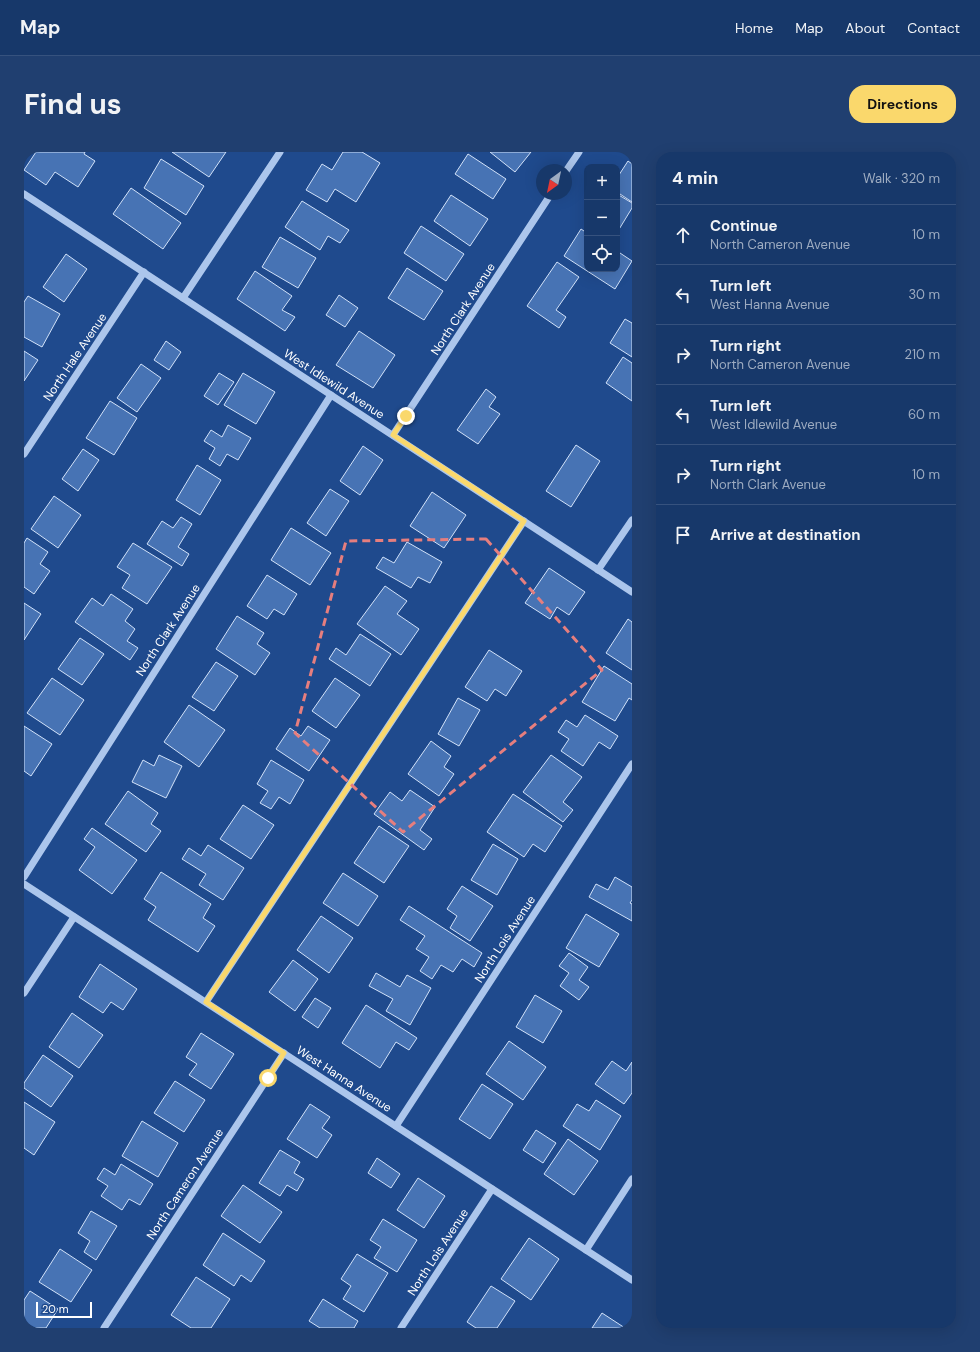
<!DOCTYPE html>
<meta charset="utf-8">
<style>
:root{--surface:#17386a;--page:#203f70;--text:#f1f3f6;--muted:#9eacc1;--line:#36527e;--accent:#fad86c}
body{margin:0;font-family:"DM Sans",sans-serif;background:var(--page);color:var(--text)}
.controls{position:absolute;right:12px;top:12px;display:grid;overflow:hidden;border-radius:8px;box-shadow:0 4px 16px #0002}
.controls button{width:36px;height:36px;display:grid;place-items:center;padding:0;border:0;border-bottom:1px solid var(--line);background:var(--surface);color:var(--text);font:20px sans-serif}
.compass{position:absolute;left:512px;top:12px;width:36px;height:36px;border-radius:50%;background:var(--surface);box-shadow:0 4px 16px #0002;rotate:213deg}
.scale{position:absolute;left:12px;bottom:10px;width:56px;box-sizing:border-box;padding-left:4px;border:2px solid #fff;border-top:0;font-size:11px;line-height:14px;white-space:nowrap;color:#fff;-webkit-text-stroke:3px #1f4a8d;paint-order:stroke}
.stop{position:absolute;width:12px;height:12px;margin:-9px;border:3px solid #fad86c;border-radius:50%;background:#fff}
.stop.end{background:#fad86c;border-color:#fff;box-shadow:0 1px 4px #0008}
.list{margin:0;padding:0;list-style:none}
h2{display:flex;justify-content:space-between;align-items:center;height:52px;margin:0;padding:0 16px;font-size:17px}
h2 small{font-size:13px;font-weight:400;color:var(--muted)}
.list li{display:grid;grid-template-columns:26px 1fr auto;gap:12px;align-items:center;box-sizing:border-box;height:60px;padding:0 16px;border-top:1px solid var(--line)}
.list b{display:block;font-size:15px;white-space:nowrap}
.list p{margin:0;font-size:13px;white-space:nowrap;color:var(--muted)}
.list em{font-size:13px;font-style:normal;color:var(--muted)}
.icon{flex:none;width:22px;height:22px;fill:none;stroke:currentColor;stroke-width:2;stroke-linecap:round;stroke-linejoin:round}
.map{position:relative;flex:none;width:608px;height:1176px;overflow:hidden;border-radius:16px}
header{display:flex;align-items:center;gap:24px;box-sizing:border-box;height:56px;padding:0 20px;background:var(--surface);border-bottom:1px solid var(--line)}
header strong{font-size:19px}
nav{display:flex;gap:22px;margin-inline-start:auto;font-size:14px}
.intro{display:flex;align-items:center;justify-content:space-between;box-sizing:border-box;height:96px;padding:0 24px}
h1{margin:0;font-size:28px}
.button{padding:10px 18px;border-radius:16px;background:var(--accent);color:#111;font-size:14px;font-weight:700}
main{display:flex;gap:24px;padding:0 24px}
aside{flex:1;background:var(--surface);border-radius:16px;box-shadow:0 4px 16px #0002}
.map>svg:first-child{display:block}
</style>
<header>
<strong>Map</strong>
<nav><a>Home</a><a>Map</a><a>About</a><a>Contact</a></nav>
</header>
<div class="intro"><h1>Find us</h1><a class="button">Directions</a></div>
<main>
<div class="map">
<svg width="608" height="1176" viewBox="0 0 608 1176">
<rect width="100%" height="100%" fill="#1f4a8d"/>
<g fill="#4773b4" stroke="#d2e2f9">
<path d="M 12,0 L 61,0 L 60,2 L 71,9 L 54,35 L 31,20 L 22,33 L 0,18 Z"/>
<path d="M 148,0 L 202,0 L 185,25 Z"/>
<path d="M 319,0 L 338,0 L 356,11 L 332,50 L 311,37 L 303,50 L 282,38 L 298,12 L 308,18 Z"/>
<path d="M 466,0 L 507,0 L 491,20 Z"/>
<path d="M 444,2 L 482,27 L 469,47 L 431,22 Z"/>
<path d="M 137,7 L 180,34 L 162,63 L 120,36 Z"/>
<path d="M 604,9 L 608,12 L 608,50 L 593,40 L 593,26 Z"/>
<path d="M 107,36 L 157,71 L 139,97 L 89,62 Z"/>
<path d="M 593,42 L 608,51 L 608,56 L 594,79 L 593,79 Z"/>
<path d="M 427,43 L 464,67 L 446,94 L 410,69 Z"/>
<path d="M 278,49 L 325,78 L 316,91 L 304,84 L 296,98 L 261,75 Z"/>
<path d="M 397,74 L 440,102 L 422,129 L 380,101 Z"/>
<path d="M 557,77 L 563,81 L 563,117 L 593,117 L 593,99 L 608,109 L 591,137 L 540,104 Z"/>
<path d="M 256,85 L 292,106 L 274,136 L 238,115 Z"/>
<path d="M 42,102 L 63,117 L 40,150 L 19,135 Z"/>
<path d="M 533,110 L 555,125 L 532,158 L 542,165 L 535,176 L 503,154 Z"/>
<path d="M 383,116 L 419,139 L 400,168 L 364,146 Z"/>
<path d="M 231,119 L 268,144 L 258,158 L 271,165 L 261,179 L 213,147 Z"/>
<path d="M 315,143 L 334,156 L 321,175 L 302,163 Z"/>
<path d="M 4,144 L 36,162 L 18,195 L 0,185 L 0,150 Z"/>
<path d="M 601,167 L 608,171 L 608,205 L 586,191 Z"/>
<path d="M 335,179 L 371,203 L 349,236 L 312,213 Z"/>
<path d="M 142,189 L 157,200 L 145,218 L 130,208 Z"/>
<path d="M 0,199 L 14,208 L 0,229 Z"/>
<path d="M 599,205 L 608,211 L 608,249 L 582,231 Z"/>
<path d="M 117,212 L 137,226 L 113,260 L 93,246 Z"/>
<path d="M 195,221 L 210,230 L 194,253 L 180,244 Z"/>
<path d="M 219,221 L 251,240 L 232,272 L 200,253 Z"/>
<path d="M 462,237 L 472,245 L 465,255 L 476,262 L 454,292 L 433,278 Z"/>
<path d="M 86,249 L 113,266 L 90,303 L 62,286 Z"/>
<path d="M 204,273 L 227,286 L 214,308 L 203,302 L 196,314 L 185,307 L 191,296 L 180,289 L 187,278 L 198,285 Z"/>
<path d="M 552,293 L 576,309 L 547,355 L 522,339 Z"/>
<path d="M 339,294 L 359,308 L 336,343 L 316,329 Z"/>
<path d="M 59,297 L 75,308 L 54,339 L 38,327 Z"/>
<path d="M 173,313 L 197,328 L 176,363 L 152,348 Z"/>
<path d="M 306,337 L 325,349 L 302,384 L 283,371 Z"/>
<path d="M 408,340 L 442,363 L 420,396 L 386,374 Z"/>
<path d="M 30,344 L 57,363 L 34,396 L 7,377 Z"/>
<path d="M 157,365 L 168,372 L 154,395 L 165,402 L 158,414 L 123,392 L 138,369 L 149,376 Z"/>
<path d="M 267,376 L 307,401 L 286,433 L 247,408 Z"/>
<path d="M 3,386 L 24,400 L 16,412 L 26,419 L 10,442 L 0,435 L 0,391 Z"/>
<path d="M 383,390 L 418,410 L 406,431 L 394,425 L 387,436 L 352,416 L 359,405 L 370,411 Z"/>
<path d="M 109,391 L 148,415 L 123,452 L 98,436 L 106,423 L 93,415 Z"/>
<path d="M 525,416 L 561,440 L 545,463 L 533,455 L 526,467 L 501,451 Z"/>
<path d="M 243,423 L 273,442 L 260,463 L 250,457 L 243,467 L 223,454 Z"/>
<path d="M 361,434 L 383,449 L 373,462 L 395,477 L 377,503 L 333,472 Z"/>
<path d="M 87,442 L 109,457 L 101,469 L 111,477 L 103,489 L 114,496 L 106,508 L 51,470 L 68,446 L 79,454 Z"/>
<path d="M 0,451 L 17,462 L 0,488 Z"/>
<path d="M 213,464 L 240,481 L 233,492 L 246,501 L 231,523 L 192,497 Z"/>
<path d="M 604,467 L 608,470 L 608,518 L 582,501 Z"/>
<path d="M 336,482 L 367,502 L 346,534 L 305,507 L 312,496 L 322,503 Z"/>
<path d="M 56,486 L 80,502 L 58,533 L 34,517 Z"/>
<path d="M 465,498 L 498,519 L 482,544 L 471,537 L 463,549 L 441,535 Z"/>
<path d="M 192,510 L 214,524 L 190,559 L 168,545 Z"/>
<path d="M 580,514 L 608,532 L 608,548 L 605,546 L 591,569 L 558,550 Z"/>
<path d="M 28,526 L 60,548 L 36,583 L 3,561 Z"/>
<path d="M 311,526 L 336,543 L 312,576 L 288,559 Z"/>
<path d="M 434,546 L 456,558 L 435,594 L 414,582 Z"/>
<path d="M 165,553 L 201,578 L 175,615 L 140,590 Z"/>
<path d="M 561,563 L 594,584 L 586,597 L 575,590 L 559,614 L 537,599 L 545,587 L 534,580 L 542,568 L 553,575 Z"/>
<path d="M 0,574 L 28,592 L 7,624 L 0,619 Z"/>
<path d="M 284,574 L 306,588 L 285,619 L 252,597 L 266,576 L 277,584 Z"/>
<path d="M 407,589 L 427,604 L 420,615 L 430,622 L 415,644 L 384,622 Z"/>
<path d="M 135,603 L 158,614 L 142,646 L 108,630 L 119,608 L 130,614 Z"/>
<path d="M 527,603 L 558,625 L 539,650 L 549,658 L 539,670 L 499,640 Z"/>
<path d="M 247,608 L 280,628 L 266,652 L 255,645 L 247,657 L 236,651 L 244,639 L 233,632 Z"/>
<path d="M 386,638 L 411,655 L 396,678 L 408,687 L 400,698 L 350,662 L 366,640 L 378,649 Z"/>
<path d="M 104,639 L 134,661 L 127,672 L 137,679 L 122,700 L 81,672 Z"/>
<path d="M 489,642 L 538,674 L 521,700 L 509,692 L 500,705 L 463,680 Z"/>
<path d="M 219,653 L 250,673 L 227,707 L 196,687 Z"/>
<path d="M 355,674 L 385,694 L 360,731 L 330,711 Z"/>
<path d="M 68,676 L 113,708 L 88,742 L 55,718 L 71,695 L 60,687 Z"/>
<path d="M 469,692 L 494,707 L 473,743 L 447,728 Z"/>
<path d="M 184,693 L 220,716 L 199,748 L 175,733 L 182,722 L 158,707 L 165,696 L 177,704 Z"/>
<path d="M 137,720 L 187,752 L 179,766 L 191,774 L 174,800 L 124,768 L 132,755 L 120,747 Z"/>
<path d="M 319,721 L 354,744 L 334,774 L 299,751 Z"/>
<path d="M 591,725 L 608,735 L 608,748 L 606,751 L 608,752 L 608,769 L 565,745 L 572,732 L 584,738 Z"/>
<path d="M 438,734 L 469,754 L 446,789 L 426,776 L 433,764 L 423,757 Z"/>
<path d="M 385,754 L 458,801 L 450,815 L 438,807 L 429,820 L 417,813 L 408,827 L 396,819 L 405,805 L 392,797 L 401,784 L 376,768 Z"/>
<path d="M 562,762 L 595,782 L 575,815 L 542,796 Z"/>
<path d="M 297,764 L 329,786 L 305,821 L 273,798 Z"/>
<path d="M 545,801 L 564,815 L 555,828 L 565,835 L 555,848 L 536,834 L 545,821 L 535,814 Z"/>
<path d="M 269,808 L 294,827 L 271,859 L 245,840 Z"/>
<path d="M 76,812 L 113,837 L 99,858 L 87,850 L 79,861 L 55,845 Z"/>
<path d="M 352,821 L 376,835 L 383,823 L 407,836 L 386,873 L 362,859 L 369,847 L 345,834 Z"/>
<path d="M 511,843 L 538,859 L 519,891 L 492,875 Z"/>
<path d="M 291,846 L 307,856 L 294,876 L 278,865 Z"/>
<path d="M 342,853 L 393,886 L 385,898 L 372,890 L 356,916 L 318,891 Z"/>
<path d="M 48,861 L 79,883 L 55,916 L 25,895 Z"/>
<path d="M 177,881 L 210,902 L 187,937 L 165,923 L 173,912 L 162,905 Z"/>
<path d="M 485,889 L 522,915 L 499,948 L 462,922 Z"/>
<path d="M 19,903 L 49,924 L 27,955 L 0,936 L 0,931 Z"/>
<path d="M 588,909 L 602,919 L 608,910 L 608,941 L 600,952 L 571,932 Z"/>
<path d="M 151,929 L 181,948 L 160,980 L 130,961 Z"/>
<path d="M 458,932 L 489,952 L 466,987 L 435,967 Z"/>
<path d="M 572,948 L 597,964 L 576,998 L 539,974 L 553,952 L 565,959 Z"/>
<path d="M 0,950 L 31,970 L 10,1003 L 0,996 Z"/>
<path d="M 286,952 L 306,965 L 298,976 L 308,983 L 293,1006 L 263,987 Z"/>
<path d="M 118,969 L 154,991 L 134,1025 L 98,1004 Z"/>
<path d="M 512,978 L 532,991 L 519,1011 L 499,998 Z"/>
<path d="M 544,987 L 574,1009 L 550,1043 L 520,1022 Z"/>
<path d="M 256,998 L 276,1010 L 270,1021 L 280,1027 L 273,1039 L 263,1033 L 256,1044 L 235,1031 Z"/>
<path d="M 353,1006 L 376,1022 L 367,1036 L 344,1021 Z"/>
<path d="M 97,1012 L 129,1032 L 116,1053 L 105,1047 L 98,1058 L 77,1044 L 84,1034 L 73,1027 L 80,1016 L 91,1023 Z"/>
<path d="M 394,1026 L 421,1044 L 400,1076 L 373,1058 Z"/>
<path d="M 219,1033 L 258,1060 L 236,1091 L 197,1064 Z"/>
<path d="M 67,1059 L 93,1074 L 72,1108 L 60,1100 L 66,1089 L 54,1081 Z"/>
<path d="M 359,1067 L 393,1088 L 373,1120 L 350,1106 L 357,1095 L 346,1088 Z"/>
<path d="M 199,1081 L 241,1109 L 227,1130 L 217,1123 L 210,1134 L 179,1113 Z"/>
<path d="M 505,1086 L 535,1107 L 507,1148 L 477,1127 Z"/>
<path d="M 36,1097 L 68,1118 L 47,1150 L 15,1130 Z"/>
<path d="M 333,1102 L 364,1121 L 340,1160 L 319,1147 L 327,1134 L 317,1127 Z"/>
<path d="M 172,1125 L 206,1147 L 187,1176 L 167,1176 L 147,1163 Z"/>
<path d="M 467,1134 L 491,1149 L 473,1176 L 452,1176 L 443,1170 Z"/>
<path d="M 6,1139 L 34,1157 L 22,1176 L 0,1176 L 0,1148 Z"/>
<path d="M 299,1147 L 334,1169 L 330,1176 L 296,1176 L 285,1169 Z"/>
<path d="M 578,1161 L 601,1176 L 568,1176 Z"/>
</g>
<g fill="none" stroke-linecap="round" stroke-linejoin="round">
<g stroke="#acc6ec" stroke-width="7">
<path d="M 542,19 L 555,0"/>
<path d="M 0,42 L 608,440"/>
<path d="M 159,146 L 256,0"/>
<path d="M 369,283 L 527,42"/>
<path d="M 0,302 L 120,120"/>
<path d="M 574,418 L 608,368"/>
<path d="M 0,725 L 307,243"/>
<path d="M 0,732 L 608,1128"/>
<path d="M 0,841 L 50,765"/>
<path d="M 182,850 L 500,369"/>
<path d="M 372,974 L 608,612"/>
<path d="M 562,1098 L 608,1027"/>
<path d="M 80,1176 L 260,901"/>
<path d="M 377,1176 L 468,1037"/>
</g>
</g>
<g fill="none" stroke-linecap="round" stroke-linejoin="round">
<path stroke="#fad86c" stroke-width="5" d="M 244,926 L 260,901 L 182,850 L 500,369 L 369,283 L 382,264"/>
</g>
<path fill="none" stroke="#e67e7e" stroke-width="3" stroke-dasharray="8 5" stroke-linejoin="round" d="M 462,387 L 578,518 L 379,680 L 271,581 L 322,389 Z"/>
<g text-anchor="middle" stroke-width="3" stroke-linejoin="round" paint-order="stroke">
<g font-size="12" fill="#fff" stroke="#1f4a8d">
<text transform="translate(439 157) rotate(-57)" y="4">North Clark Avenue</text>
<text transform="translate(51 205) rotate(-56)" y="4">North Hale Avenue</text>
<text transform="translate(310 232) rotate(33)" y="4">West Idlewild Avenue</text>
<text transform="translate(144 478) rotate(-57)" y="4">North Clark Avenue</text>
<text transform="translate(481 787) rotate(-57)" y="4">North Lois Avenue</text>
<text transform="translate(320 927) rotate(33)" y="4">West Hanna Avenue</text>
<text transform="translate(161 1032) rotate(-57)" y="4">North Cameron Avenue</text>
<text transform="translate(414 1100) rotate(-57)" y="4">North Lois Avenue</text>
</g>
</g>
</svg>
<div class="controls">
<button>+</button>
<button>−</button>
<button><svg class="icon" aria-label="locate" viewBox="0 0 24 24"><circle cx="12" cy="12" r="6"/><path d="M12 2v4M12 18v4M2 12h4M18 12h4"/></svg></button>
</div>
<svg class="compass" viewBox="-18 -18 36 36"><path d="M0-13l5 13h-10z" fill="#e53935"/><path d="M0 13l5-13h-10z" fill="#9eacc1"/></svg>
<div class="scale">20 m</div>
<div class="stop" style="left:244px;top:926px"></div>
<div class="stop end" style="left:382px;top:264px"></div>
</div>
<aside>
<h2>4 min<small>Walk · 320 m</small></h2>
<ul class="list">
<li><svg class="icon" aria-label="ahead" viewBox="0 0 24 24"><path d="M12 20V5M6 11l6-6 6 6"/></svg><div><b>Continue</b><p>North Cameron Avenue</p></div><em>10 m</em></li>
<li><svg class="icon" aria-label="left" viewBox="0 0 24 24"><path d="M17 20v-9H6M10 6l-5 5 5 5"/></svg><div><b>Turn left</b><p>West Hanna Avenue</p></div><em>30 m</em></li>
<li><svg class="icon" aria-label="right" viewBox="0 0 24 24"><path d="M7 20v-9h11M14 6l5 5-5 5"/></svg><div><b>Turn right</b><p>North Cameron Avenue</p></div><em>210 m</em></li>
<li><svg class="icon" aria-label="left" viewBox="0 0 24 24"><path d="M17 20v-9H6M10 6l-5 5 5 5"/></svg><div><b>Turn left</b><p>West Idlewild Avenue</p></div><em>60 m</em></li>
<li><svg class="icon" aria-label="right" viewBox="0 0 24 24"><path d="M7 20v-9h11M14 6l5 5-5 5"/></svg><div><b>Turn right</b><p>North Clark Avenue</p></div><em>10 m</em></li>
<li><svg class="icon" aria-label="arrive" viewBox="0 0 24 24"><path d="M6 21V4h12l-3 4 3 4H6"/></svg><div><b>Arrive at destination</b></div></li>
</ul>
</aside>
</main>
